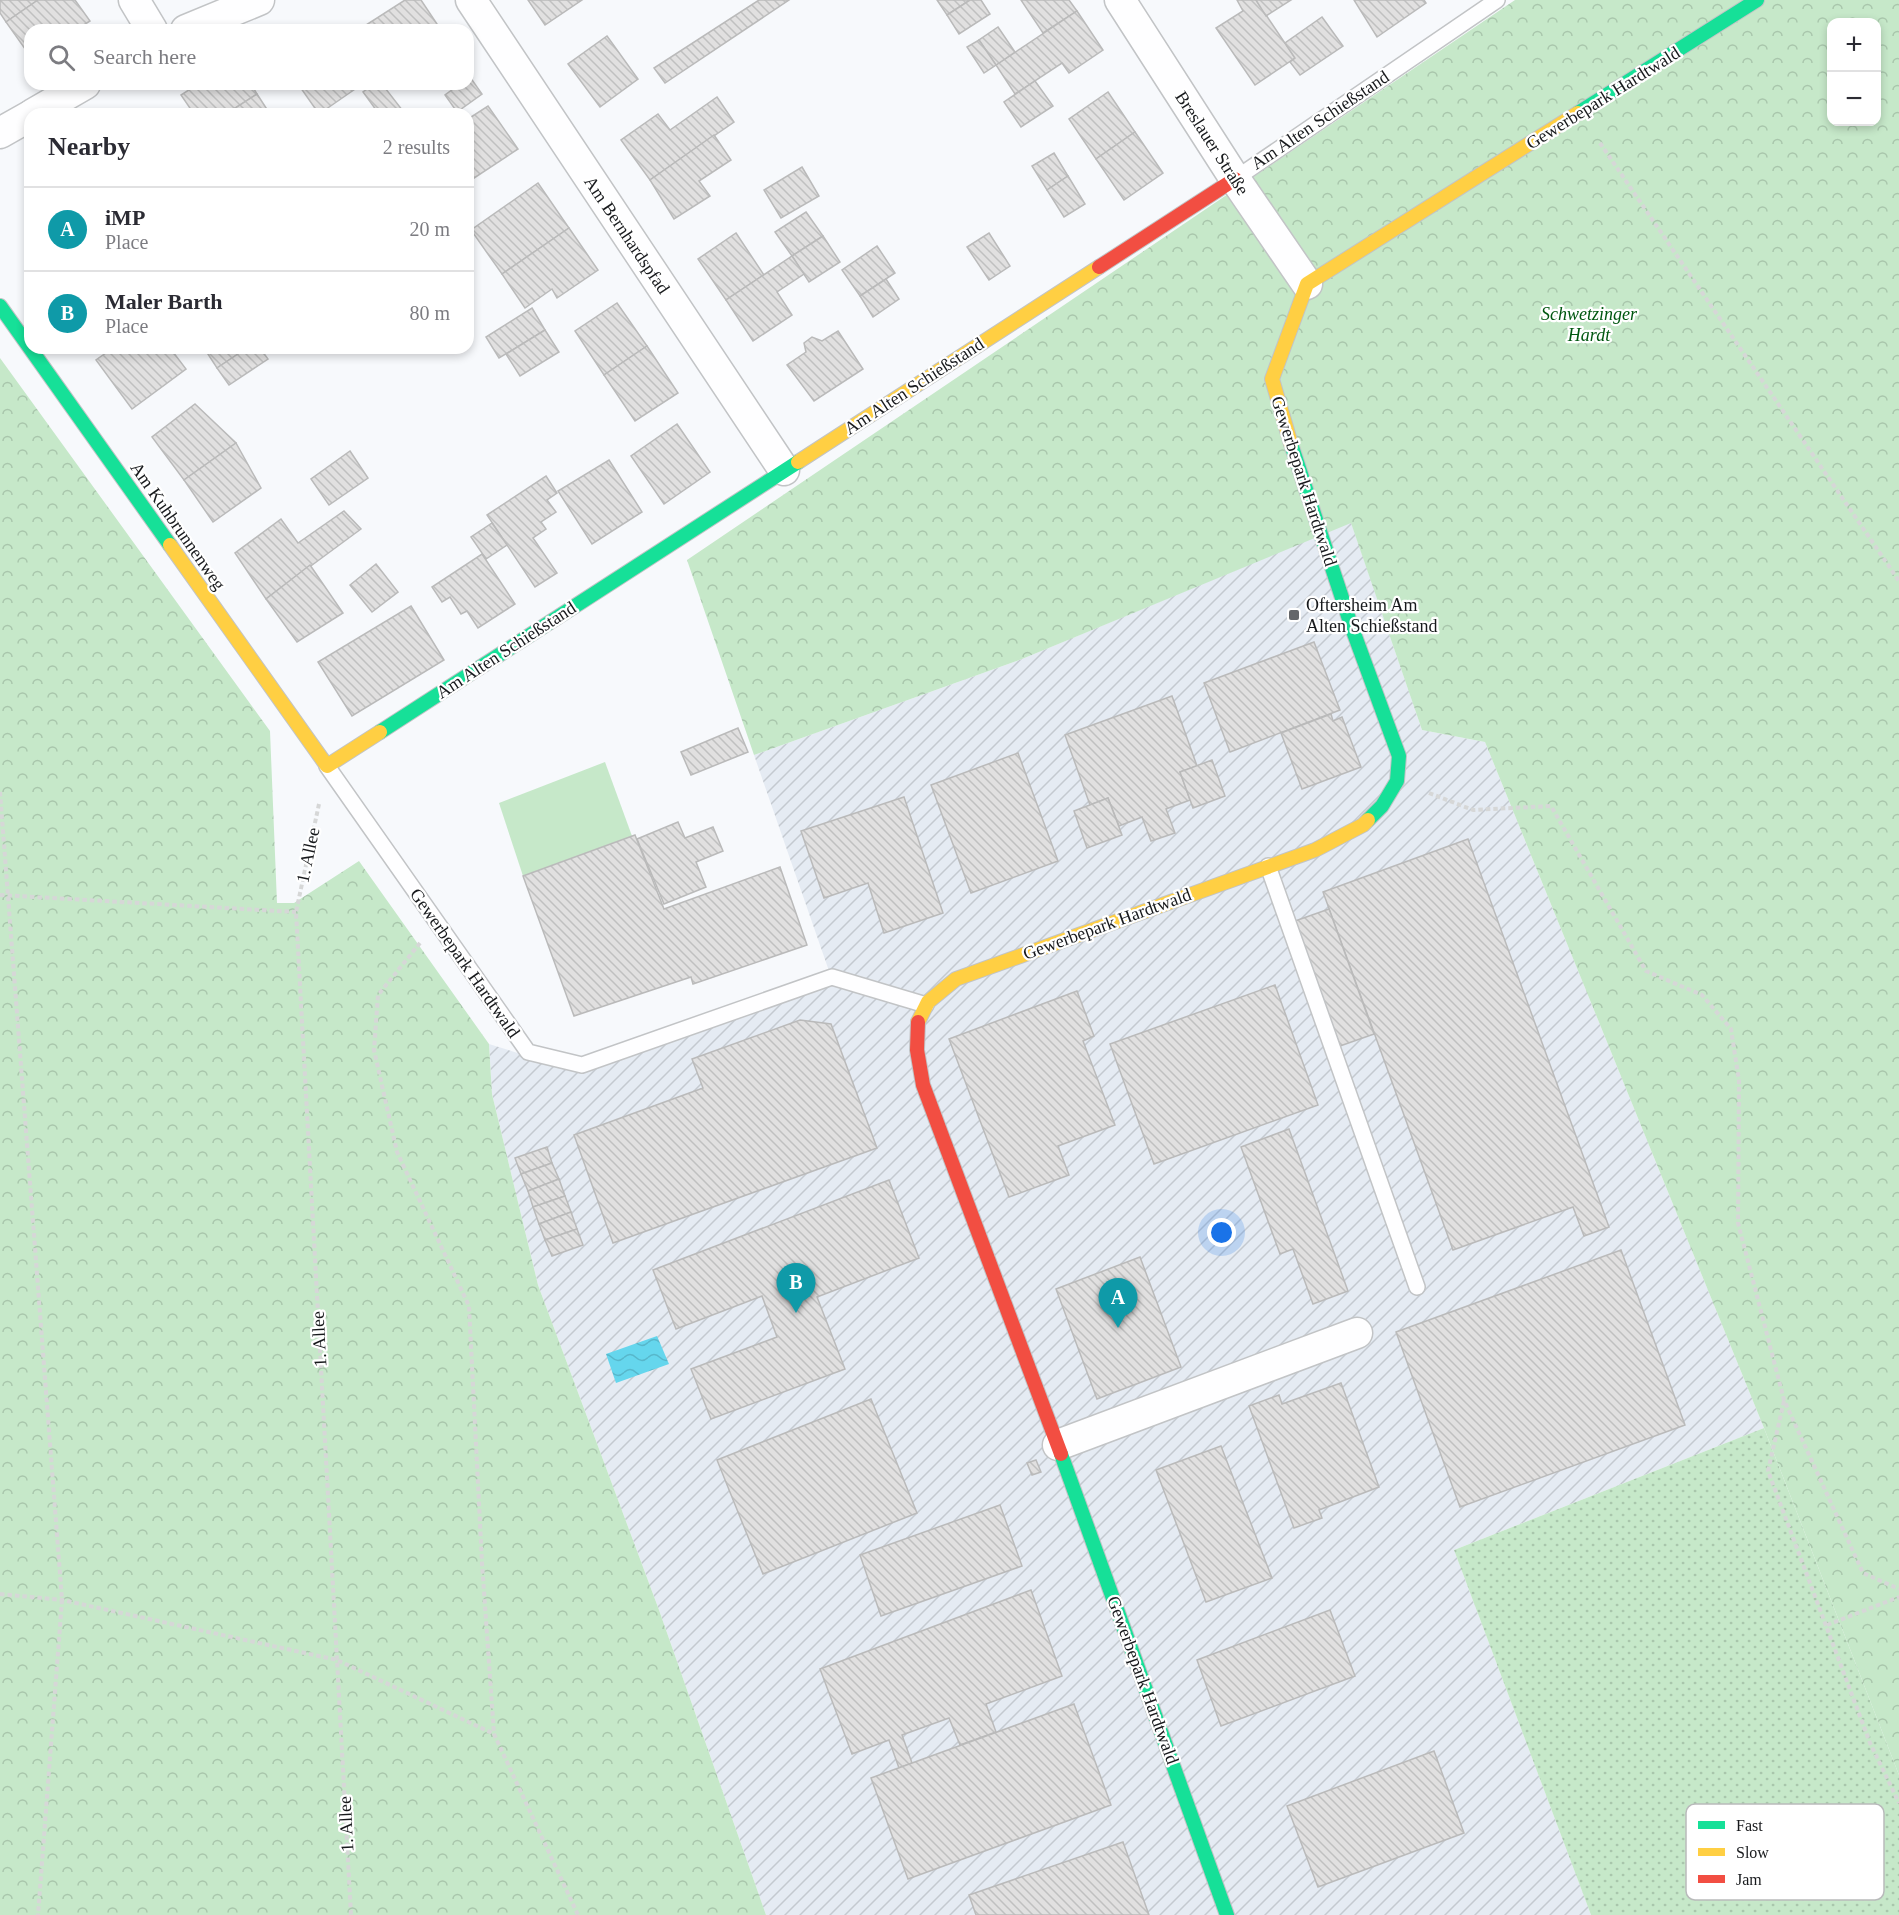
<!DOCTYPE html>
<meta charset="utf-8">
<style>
:root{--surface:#fff;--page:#f2f2f3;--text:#2b2b33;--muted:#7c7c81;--line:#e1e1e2;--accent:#b45309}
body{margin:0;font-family:Georgia,serif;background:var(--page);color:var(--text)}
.controls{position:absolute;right:18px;top:18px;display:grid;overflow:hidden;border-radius:12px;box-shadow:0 3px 9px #0003}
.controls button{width:54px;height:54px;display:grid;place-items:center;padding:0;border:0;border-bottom:2px solid var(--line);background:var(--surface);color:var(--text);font:30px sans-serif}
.you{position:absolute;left:1222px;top:1233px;width:21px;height:21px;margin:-15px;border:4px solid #fff;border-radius:50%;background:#1a73e8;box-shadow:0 0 0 9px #1a73e833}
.badge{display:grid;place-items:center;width:39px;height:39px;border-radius:50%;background:var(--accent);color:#fff;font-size:20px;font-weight:700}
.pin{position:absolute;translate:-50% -50px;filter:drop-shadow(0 2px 3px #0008)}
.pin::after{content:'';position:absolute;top:32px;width:21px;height:18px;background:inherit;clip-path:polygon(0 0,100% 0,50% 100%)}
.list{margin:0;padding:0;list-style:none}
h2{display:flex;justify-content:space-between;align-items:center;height:78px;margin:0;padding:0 24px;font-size:26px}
h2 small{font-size:20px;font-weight:400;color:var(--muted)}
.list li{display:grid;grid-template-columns:39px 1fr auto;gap:18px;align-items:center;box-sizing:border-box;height:84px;padding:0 24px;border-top:2px solid var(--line)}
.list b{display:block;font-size:22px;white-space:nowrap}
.list p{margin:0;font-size:20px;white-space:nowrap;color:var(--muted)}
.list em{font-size:20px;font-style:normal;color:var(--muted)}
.icon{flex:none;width:33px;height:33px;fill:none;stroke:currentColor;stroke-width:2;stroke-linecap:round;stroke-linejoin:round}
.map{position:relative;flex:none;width:1899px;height:1915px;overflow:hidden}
.search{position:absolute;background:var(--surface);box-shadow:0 3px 9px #0003;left:24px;top:24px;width:450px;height:66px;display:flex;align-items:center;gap:15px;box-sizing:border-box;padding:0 21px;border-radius:18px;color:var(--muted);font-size:22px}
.panel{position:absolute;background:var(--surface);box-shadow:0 3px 9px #0003;left:24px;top:108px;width:450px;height:246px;border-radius:18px}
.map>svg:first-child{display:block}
</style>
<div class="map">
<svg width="1899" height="1915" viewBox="0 0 1899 1915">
<defs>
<pattern id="industrial-furrows" width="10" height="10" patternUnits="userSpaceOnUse" patternTransform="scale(1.5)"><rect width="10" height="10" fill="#e5ebf3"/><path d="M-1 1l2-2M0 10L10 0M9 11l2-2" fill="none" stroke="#c4c9d0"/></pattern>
<pattern id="grass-dots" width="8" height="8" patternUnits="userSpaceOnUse" patternTransform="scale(1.5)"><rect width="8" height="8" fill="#c6e8c9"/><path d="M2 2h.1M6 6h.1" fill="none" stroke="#a9c6ac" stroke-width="1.8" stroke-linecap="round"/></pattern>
<pattern id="forest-crowns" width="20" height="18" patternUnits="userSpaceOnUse" patternTransform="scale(1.5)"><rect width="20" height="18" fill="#c6e8c9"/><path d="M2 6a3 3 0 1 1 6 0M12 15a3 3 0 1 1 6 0" fill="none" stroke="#a9c6ac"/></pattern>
<pattern id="water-waves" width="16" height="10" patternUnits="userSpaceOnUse" patternTransform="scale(1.5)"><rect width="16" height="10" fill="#65d6ed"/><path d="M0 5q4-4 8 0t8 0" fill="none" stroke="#57b7cb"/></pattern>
<pattern id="building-back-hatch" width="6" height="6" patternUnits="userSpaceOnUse" patternTransform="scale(1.5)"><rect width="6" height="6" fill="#e1e0e0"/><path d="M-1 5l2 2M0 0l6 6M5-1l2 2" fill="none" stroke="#c0c0c0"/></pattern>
</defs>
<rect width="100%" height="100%" fill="#f7f9fc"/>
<path fill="url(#industrial-furrows)" d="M 1351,522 L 1422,730 L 1485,742 L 1764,1428 L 1454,1550 L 1591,1915 L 766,1915 L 659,1610 L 538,1285 L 492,1094 L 489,1044 L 556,1065 L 829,971 L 754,755 L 1022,659 Z"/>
<path fill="url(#grass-dots)" d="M 1764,1428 L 1899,1775 L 1899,1915 L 1591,1915 L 1454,1550 Z"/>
<g fill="url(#forest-crowns)" fill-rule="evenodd">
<path d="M 1515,0 L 1899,0 L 1899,1775 L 1764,1428 L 1485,742 L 1422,730 L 1351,523 L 1022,659 L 754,755 L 687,560 ZM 1832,22 L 1876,22 L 1876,122 L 1832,122 Z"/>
<path d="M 0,358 L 270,731 L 277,903 L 294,903 L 359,861 L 489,1044 L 492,1094 L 538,1285 L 659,1610 L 766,1915 L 0,1915 Z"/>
</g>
<path fill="#c6e8c9" d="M 605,762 L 632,836 L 523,876 L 499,803 Z"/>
<path fill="url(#water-waves)" d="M 657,1336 L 669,1364 L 616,1383 L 606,1354 Z"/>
<g fill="url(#building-back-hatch)" stroke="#bababa" stroke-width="1.5">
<path d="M 0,0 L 38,0 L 6,22 L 0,13 Z"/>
<path d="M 38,0 L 75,0 L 90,21 L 76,30 L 30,30 L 30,56 L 6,22 Z"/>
<path d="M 405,0 L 421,0 L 441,30 L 369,30 L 366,25 Z"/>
<path d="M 528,0 L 582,0 L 545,25 Z"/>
<path d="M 759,0 L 789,0 L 665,83 L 654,68 Z"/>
<path d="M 937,0 L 970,0 L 947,15 Z"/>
<path d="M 970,0 L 981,0 L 990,14 L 959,34 L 947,15 Z"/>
<path d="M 1021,0 L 1069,0 L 1077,11 L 1043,33 Z"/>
<path d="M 1237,0 L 1256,0 L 1295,58 L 1255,85 L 1216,28 L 1243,11 Z"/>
<path d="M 1256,0 L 1291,0 L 1266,16 Z"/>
<path d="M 1354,0 L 1424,0 L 1426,3 L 1377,37 Z"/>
<path d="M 1077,11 L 1103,50 L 1069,73 L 1062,63 L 1015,94 L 996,65 Z"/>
<path d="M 1322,17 L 1343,46 L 1300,75 L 1290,62 L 1295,58 L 1285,43 Z"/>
<path d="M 998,27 L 1015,52 L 996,65 L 979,40 Z"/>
<path d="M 607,36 L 638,79 L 600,107 L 568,64 Z"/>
<path d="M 979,40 L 996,65 L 984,73 L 967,47 Z"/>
<path d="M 470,77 L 482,94 L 457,112 L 445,95 L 460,84 L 468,84 Z"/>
<path d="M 1035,81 L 1053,106 L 1021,127 L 1004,102 Z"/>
<path d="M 198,84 L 251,84 L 257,94 L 226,114 L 194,114 L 181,95 Z"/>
<path d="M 298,84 L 360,84 L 361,85 L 319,114 Z"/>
<path d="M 374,84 L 382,84 L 403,111 L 399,114 L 379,114 L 363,92 Z"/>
<path d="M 1108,92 L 1135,132 L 1096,159 L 1069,119 Z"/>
<path d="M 257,94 L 270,114 L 226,114 Z"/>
<path d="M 717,97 L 734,122 L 650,180 L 621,140 L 658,114 L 670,130 Z"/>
<path d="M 488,106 L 518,149 L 468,182 L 468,119 Z"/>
<path d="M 1135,132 L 1163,173 L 1124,200 L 1096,159 Z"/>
<path d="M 714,135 L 731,160 L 699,181 L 710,196 L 674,219 L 650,180 Z"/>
<path d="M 1054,153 L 1068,176 L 1047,190 L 1032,166 Z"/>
<path d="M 802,167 L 819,196 L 781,218 L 764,190 Z"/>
<path d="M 1068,176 L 1085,204 L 1064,217 L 1047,190 Z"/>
<path d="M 538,183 L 569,228 L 502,274 L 471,230 Z"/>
<path d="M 806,212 L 823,236 L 792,256 L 775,232 Z"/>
<path d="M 569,228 L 598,270 L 557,298 L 552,289 L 525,308 L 502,274 Z"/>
<path d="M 736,233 L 764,275 L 726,300 L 698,259 Z"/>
<path d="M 989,233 L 1010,266 L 989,280 L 967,247 Z"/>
<path d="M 823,236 L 840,262 L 809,282 L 792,256 Z"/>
<path d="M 877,246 L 895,273 L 860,296 L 842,270 Z"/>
<path d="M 792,256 L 804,274 L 777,292 L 792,315 L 753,341 L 726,300 Z"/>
<path d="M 886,279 L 899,299 L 873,317 L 860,296 Z"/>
<path d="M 617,303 L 647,346 L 604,375 L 575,331 Z"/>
<path d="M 532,308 L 545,330 L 499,358 L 486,337 Z"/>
<path d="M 545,330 L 559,352 L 520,376 L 506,354 Z"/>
<path d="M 838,331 L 863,369 L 814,401 L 787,365 L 806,352 L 804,343 L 812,337 L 822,341 Z"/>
<path d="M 647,346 L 678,393 L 635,421 L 604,375 Z"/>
<path d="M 113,348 L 170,348 L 186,369 L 132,409 L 96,360 Z"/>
<path d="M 204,348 L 247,348 L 217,368 Z"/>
<path d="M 247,348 L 260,348 L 268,359 L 229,385 L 217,368 Z"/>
<path d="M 195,404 L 236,443 L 184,480 L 152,437 Z"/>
<path d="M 677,424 L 710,472 L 664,504 L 631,456 Z"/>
<path d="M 236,443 L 261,488 L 213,522 L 184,480 Z"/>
<path d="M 350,451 L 368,478 L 329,505 L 311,479 Z"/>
<path d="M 609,460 L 642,512 L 592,544 L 558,491 Z"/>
<path d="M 546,476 L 557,493 L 547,500 L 556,512 L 541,522 L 546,529 L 533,538 L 557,573 L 535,587 L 487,515 Z"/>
<path d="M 344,511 L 361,529 L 266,599 L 235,553 L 281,519 L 298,543 Z"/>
<path d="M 492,523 L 507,545 L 486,559 L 471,537 Z"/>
<path d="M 482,554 L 515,604 L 478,628 L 467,611 L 461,614 L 450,597 L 442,602 L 432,587 Z"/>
<path d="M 376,564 L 398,592 L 372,612 L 350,585 Z"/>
<path d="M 310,565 L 343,613 L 297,642 L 266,599 Z"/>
<path d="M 411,606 L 444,660 L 352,716 L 318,662 Z"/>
<path d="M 1314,642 L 1340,710 L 1230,752 L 1204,683 Z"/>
<path d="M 1172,696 L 1197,766 L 1180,772 L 1190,800 L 1166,809 L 1175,833 L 1151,841 L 1142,817 L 1119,826 L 1108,798 L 1090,805 L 1065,735 Z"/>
<path d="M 1331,714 L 1333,721 L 1342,717 L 1361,767 L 1302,789 L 1281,733 Z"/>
<path d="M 738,728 L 748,752 L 691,775 L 681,752 Z"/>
<path d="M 1018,753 L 1058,861 L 971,893 L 931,785 Z"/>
<path d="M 1212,760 L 1225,796 L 1193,808 L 1180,772 Z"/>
<path d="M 904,797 L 943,913 L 884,933 L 868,883 L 824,898 L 801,831 Z"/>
<path d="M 1108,798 L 1122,835 L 1087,848 L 1074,811 Z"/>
<path d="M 678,822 L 685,838 L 713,827 L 723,851 L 696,862 L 706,887 L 664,904 L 637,839 Z"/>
<path d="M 635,835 L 664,909 L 780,867 L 807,945 L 693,984 L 691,977 L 574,1016 L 523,876 Z"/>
<path d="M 1468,839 L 1609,1227 L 1584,1236 L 1573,1207 L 1453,1250 L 1323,892 Z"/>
<path d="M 1329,909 L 1374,1034 L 1340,1046 L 1295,921 Z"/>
<path d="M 1275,985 L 1318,1105 L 1154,1164 L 1110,1044 Z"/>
<path d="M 1077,991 L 1094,1036 L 1083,1041 L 1115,1125 L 1058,1146 L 1069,1175 L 1009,1197 L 949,1039 Z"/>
<path d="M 800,1020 L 831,1024 L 877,1148 L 613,1243 L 574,1135 L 703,1088 L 692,1059 Z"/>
<path d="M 1289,1129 L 1348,1291 L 1313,1304 L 1293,1249 L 1280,1254 L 1241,1147 Z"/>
<path d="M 547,1147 L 552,1163 L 521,1174 L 515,1158 Z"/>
<path d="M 552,1163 L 559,1179 L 528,1191 L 521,1174 Z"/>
<path d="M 559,1179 L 565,1196 L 533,1207 L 528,1191 Z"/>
<path d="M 889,1180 L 919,1258 L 817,1297 L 845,1369 L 711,1419 L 691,1369 L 777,1337 L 762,1296 L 676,1329 L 653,1270 Z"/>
<path d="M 565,1196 L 571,1212 L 539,1224 L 533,1207 Z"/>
<path d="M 571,1212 L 577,1229 L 545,1240 L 539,1224 Z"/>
<path d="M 577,1229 L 583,1245 L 552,1256 L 545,1240 Z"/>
<path d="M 1621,1250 L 1685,1425 L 1460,1507 L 1396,1332 Z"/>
<path d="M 1140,1257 L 1181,1367 L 1097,1399 L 1056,1289 Z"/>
<path d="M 1341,1383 L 1379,1487 L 1319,1510 L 1322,1518 L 1294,1528 L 1249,1406 L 1279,1395 L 1282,1404 Z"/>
<path d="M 871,1399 L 917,1513 L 763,1574 L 717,1460 Z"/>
<path d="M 1221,1446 L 1272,1578 L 1206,1602 L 1156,1470 Z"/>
<path d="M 1036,1460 L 1041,1472 L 1032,1475 L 1027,1463 Z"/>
<path d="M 1000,1505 L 1022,1566 L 881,1616 L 860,1555 Z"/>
<path d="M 1031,1590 L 1062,1676 L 986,1704 L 996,1732 L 960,1745 L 949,1718 L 902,1735 L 912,1763 L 899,1768 L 889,1740 L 852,1754 L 820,1669 Z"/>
<path d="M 1330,1610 L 1355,1676 L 1221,1726 L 1197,1660 Z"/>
<path d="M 1074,1704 L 1111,1805 L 908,1879 L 871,1778 Z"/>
<path d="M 1434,1751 L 1464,1833 L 1318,1887 L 1287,1806 Z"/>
<path d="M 1123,1842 L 1149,1915 L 976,1915 L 969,1895 Z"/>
</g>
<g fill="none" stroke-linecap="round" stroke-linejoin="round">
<defs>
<g id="lane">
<path d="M 1235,179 L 1497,0"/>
<path d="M 327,766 L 528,1052 L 582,1065 L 832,977 L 926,1005"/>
<path d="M 1268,866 L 1417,1287"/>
</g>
<g id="street">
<path d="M 134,0 L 152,30"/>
<path d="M 471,0 L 784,470"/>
<path d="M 1120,0 L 1235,179 L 1307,284"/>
<path d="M 186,30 L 259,0"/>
<path d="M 33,114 L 85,84"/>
<path d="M 0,133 L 30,116"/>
<path d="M 1058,1445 L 1357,1333"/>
</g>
<g id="fast">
<path d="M 1578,113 L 1757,0"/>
<path d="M 0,306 L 170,545"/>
<path d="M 1291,444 L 1352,628 L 1399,756 L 1397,781 L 1382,806 L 1368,820"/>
<path d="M 380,732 L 798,462"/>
<path d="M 1061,1454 L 1227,1915"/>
</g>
<g id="slow">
<path d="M 1291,444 L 1272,379 L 1307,284 L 1578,113"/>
<path d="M 798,462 L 1099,267"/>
<path d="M 170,545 L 327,766 L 380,732"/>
<path d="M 918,1022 L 928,1002 L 956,979 L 1315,850 L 1363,825 L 1368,820"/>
</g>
<g id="jam">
<path d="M 1099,267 L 1235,179"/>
<path d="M 918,1022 L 917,1050 L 923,1085 L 1061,1454"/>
</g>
</defs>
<use href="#lane" stroke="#c2c4c6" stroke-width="18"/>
<use href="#street" stroke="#c2c4c6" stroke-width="33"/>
<use href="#fast" stroke="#c2c4c6" stroke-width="16"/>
<use href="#slow" stroke="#c2c4c6" stroke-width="16"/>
<use href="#jam" stroke="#c2c4c6" stroke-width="16"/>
<g stroke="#d6d7d7" stroke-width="4" stroke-dasharray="4.5 3" stroke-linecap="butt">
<path d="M 1600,143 L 1899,581"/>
<path d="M 0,792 L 62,1600 L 38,1915"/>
<path d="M 1429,793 L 1473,810 L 1551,806 L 1646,971 L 1702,995 L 1731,1029 L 1739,1081 L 1738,1223 L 1784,1400 L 1863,1573 L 1899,1589"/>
<path d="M 319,804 L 296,912 L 351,1915"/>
<path d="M 0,895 L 296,912"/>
<path d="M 420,943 L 378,995 L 374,1050 L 397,1152 L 469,1306 L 482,1563 L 494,1734 L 578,1915"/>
<path d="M 1784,1401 L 1768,1471 L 1870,1743 L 1899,1803"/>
<path d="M 0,1594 L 62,1600 L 337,1660 L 494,1734"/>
<path d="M 1827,1625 L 1899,1597"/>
</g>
<use href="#lane" stroke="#fefeff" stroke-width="15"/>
<use href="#street" stroke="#fefeff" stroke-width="30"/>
<use href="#fast" stroke="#16e098" stroke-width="14"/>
<use href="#slow" stroke="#ffcf43" stroke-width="14"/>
<use href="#jam" stroke="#f24e42" stroke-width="14"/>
</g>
<rect fill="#65676a" stroke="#fff" stroke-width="2" x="1288" y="609" width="12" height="12" rx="3"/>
<g text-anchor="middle" stroke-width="4.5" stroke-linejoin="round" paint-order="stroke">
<g font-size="18" fill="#17191c" stroke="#fff">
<text transform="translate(1603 98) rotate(-32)" y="6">Gewerbepark Hardtwald</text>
<text transform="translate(1320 120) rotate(-34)" y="6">Am Alten Schießstand</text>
<text transform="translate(1212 143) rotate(57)" y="6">Breslauer Straße</text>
<text transform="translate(627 235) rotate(56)" y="6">Am Bernhardspfad</text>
<text transform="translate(914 386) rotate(-33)" y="6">Am Alten Schießstand</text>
<text transform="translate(1304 481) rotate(72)" y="6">Gewerbepark Hardtwald</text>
<text transform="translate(178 526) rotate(55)" y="6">Am Kuhbrunnenweg</text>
<text transform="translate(506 650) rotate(-33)" y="6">Am Alten Schießstand</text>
<text transform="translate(308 855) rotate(-78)" y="6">1. Allee</text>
<text transform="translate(1107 924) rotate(-20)" y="6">Gewerbepark Hardtwald</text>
<text transform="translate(465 963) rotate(55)" y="6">Gewerbepark Hardtwald</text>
<text transform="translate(319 1339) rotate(-93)" y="6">1. Allee</text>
<text transform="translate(1143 1680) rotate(70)" y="6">Gewerbepark Hardtwald</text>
<text transform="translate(346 1824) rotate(-93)" y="6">1. Allee</text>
</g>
<g font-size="18" font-style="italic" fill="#005710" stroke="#fff">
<text x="1589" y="320">Schwetzinger<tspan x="1589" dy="21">Hardt</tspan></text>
</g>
<g font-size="18" fill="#17191c" stroke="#fff" text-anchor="start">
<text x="1306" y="611">Oftersheim Am<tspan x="1306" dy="21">Alten Schießstand</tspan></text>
</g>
</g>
<rect x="1686" y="1804" width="198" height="96" rx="9" fill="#fff" stroke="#b9babb" stroke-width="1.5"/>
<rect x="1698" y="1821" width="27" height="8" fill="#16e098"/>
<rect x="1698" y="1848" width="27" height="8" fill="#ffcf43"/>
<rect x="1698" y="1875" width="27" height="8" fill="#f24e42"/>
<g font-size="16" fill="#17191c">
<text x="1736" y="1831">Fast</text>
<text x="1736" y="1858">Slow</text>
<text x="1736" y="1885">Jam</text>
</g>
</svg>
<div class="controls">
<button>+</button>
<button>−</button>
</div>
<div class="you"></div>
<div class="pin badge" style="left:1118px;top:1328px;background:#0f9aa8">A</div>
<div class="pin badge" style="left:796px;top:1313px;background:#0f9aa8">B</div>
<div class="search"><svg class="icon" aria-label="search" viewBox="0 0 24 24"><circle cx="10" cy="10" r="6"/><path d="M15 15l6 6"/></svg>Search here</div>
<section class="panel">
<h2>Nearby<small>2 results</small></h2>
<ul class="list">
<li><span class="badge" style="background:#0f9aa8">A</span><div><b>iMP</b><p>Place</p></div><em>20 m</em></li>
<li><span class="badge" style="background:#0f9aa8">B</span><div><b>Maler Barth</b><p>Place</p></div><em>80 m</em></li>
</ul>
</section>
</div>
